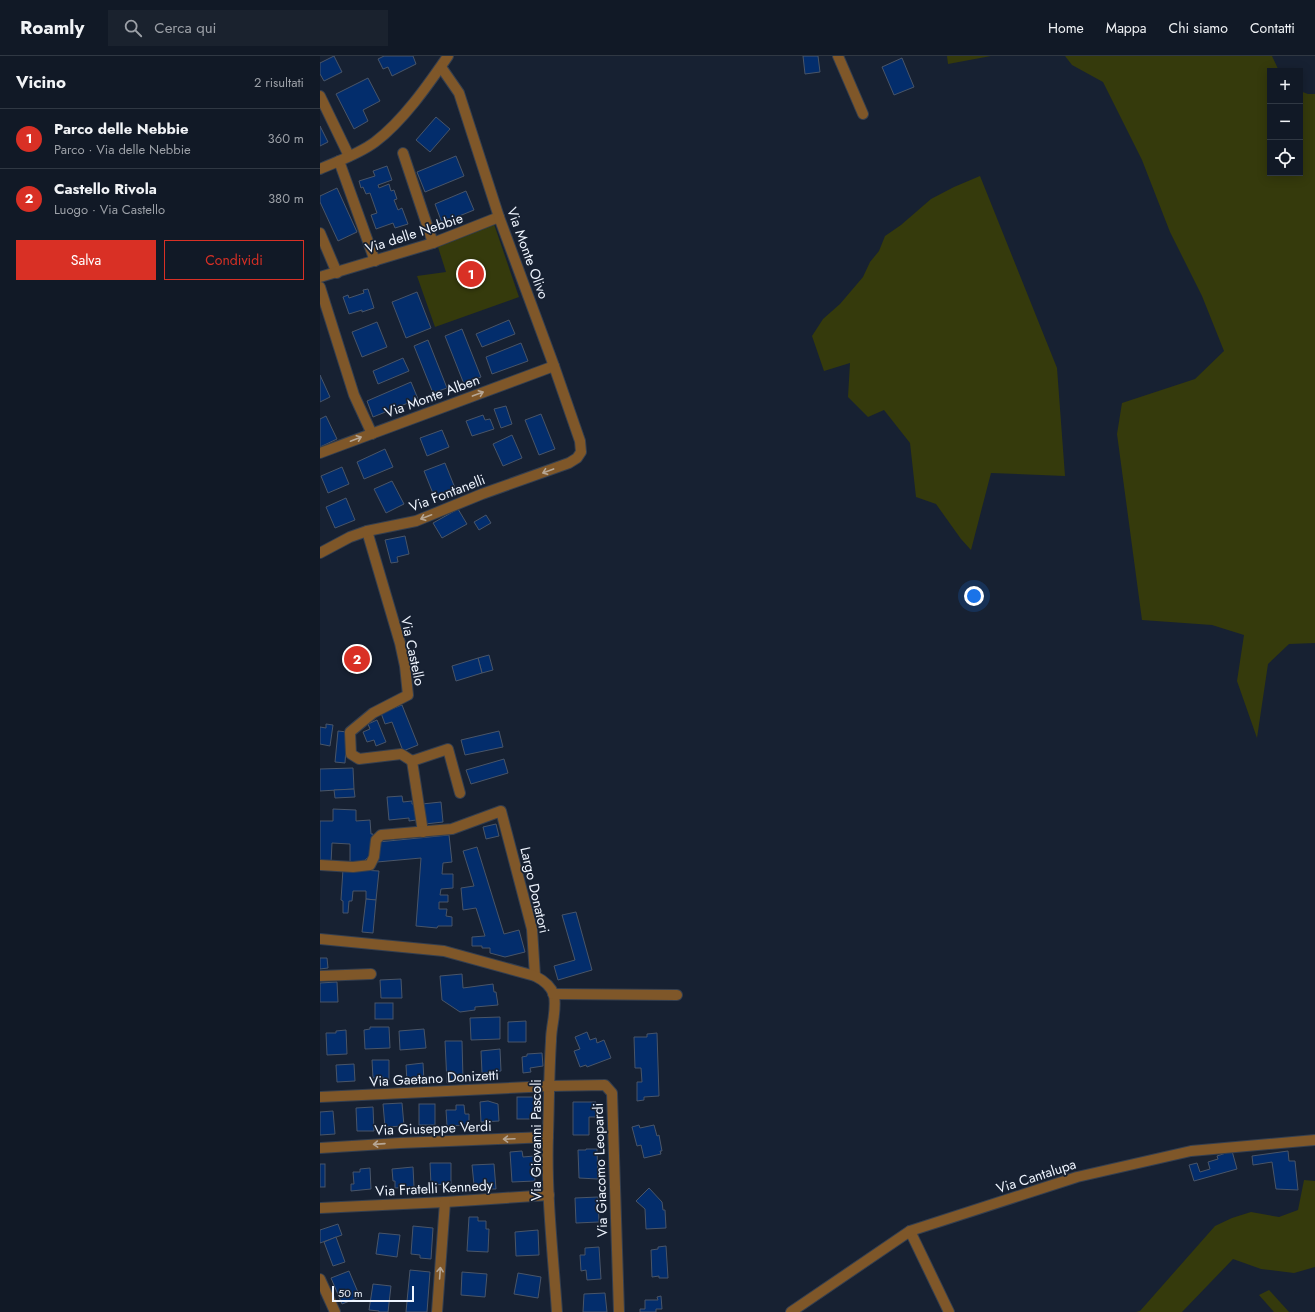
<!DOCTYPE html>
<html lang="it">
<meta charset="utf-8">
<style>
:root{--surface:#111926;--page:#1a222e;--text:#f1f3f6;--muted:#9ca0a7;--line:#303843;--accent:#d93025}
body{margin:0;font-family:Jost,sans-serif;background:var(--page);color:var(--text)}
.controls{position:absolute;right:12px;top:12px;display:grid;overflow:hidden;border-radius:0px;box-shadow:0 2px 10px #0003}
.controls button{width:36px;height:36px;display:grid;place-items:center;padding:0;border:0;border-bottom:1px solid var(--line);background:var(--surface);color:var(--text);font:20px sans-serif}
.scale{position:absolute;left:12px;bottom:10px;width:82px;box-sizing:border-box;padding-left:4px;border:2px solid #eef4fe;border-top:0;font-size:11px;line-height:14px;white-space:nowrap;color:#eef4fe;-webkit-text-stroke:3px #172132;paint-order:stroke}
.you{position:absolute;left:654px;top:540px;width:14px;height:14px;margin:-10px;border:3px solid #fff;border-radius:50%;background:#1a73e8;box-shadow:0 0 0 6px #1a73e833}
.badge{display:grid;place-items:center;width:26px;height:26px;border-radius:50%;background:var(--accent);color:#fff;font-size:13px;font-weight:700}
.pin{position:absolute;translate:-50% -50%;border:2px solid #fff;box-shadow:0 1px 4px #0006}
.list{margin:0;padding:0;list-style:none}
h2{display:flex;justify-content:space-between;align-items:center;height:52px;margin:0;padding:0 16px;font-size:17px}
h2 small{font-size:13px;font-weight:400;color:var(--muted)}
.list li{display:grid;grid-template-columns:26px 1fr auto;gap:12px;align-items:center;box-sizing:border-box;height:60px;padding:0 16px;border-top:1px solid var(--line)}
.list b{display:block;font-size:15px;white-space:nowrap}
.list p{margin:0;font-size:13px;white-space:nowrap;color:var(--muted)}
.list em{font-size:13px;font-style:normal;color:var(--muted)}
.actions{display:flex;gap:8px;padding:12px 16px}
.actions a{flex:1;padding:9px 0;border:1px solid var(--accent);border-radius:0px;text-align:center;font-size:14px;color:var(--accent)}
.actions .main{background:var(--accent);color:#fff}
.icon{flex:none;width:22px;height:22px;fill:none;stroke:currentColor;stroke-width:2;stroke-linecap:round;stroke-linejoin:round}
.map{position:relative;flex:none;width:995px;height:1256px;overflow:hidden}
header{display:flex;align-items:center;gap:24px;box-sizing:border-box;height:56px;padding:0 20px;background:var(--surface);border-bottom:1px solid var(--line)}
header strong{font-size:19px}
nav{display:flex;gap:22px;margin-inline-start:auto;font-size:14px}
.search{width:280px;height:36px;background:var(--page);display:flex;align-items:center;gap:10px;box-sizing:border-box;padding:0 14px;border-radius:0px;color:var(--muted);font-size:15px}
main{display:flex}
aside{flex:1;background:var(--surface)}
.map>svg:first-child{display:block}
</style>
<header>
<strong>Roamly</strong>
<div class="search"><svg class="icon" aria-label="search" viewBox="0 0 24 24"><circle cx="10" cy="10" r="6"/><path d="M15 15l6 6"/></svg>Cerca qui</div>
<nav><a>Home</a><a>Mappa</a><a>Chi siamo</a><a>Contatti</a></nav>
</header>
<main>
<aside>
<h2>Vicino<small>2 risultati</small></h2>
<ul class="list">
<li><span class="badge">1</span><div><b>Parco delle Nebbie</b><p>Parco · Via delle Nebbie</p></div><em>360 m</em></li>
<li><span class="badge">2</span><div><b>Castello Rivola</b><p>Luogo · Via Castello</p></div><em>380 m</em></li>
</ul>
<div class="actions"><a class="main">Salva</a><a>Condividi</a></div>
</aside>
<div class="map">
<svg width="995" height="1256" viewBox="0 0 995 1256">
<rect width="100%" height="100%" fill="#172132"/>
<g fill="#353a0c">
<path d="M 627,0 L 671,0 L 628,8 Z"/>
<path d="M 745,0 L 952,0 L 959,15 L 950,15 L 950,117 L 980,117 L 980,35 L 988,38 L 995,38 L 995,587 L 969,588 L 948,608 L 937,682 L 917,625 L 924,579 L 892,569 L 822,564 L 797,378 L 802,347 L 875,323 L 904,295 L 882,240 L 850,176 L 822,104 L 783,26 L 752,9 Z"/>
<path d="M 660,120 L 737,312 L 745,420 L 671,417 L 651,494 L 641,483 L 616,448 L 596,441 L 590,387 L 564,354 L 548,361 L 528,341 L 530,307 L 504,315 L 492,280 L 503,263 L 520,248 L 543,221 L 550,206 L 559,195 L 565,180 L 581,169 L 611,143 L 634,131 Z"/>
<path d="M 174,168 L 199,241 L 115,271 L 97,220 L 126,216 L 118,191 Z"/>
<path d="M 984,1124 L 995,1125 L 995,1211 L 974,1217 L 941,1213 L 913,1203 L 862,1256 L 816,1256 L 820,1255 L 895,1170 L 912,1162 L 931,1156 L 959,1161 L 978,1154 Z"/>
<path d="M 949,1234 L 969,1256 L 954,1256 L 939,1239 Z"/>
</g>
<g fill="#032d6c" stroke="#495568">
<path d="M 14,0 L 22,16 L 4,25 L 0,18 L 0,7 Z"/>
<path d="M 64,0 L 93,0 L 96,8 L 72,20 L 68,11 L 63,13 L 58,3 Z"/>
<path d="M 483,0 L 498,0 L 500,16 L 485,18 Z"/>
<path d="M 582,2 L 594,31 L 574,39 L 562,11 Z"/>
<path d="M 48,22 L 60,45 L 43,54 L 48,65 L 34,73 L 16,38 Z"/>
<path d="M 116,61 L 130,73 L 110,96 L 96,84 Z"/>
<path d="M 0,70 L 8,86 L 0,90 Z"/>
<path d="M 136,100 L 144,120 L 105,136 L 97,116 Z"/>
<path d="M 67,110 L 72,124 L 58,129 L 59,132 L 69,128 L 71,135 L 74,134 L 77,143 L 74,144 L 78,154 L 82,152 L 88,168 L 75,172 L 73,167 L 56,173 L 51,159 L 57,157 L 50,137 L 46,138 L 43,131 L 41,132 L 39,125 L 55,120 L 53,115 Z"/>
<path d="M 17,132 L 37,176 L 18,185 L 0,146 L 0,140 Z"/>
<path d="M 146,135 L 154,154 L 122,167 L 115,148 Z"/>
<path d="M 48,233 L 54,252 L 42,256 L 42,254 L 29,258 L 23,241 L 28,239 L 29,242 L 44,237 L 43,234 Z"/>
<path d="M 97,236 L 111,272 L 86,282 L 72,246 Z"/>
<path d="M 189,264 L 195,278 L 162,291 L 156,278 Z"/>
<path d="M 57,266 L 67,291 L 42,301 L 32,276 Z"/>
<path d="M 142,273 L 161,321 L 144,328 L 125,280 Z"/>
<path d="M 108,284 L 127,332 L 113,337 L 94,290 Z"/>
<path d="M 201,287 L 208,305 L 172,318 L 166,301 Z"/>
<path d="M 83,302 L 89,315 L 58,328 L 53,315 Z"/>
<path d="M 0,319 L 10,341 L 0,346 Z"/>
<path d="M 91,326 L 98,343 L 53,361 L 47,345 Z"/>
<path d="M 186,350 L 192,368 L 181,372 L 174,353 Z"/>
<path d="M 221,358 L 235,393 L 219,399 L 205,364 Z"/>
<path d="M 163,359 L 165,364 L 170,363 L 174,373 L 152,380 L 146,365 Z"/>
<path d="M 6,360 L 17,383 L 0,391 L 0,363 Z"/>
<path d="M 122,374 L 129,391 L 107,400 L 100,382 Z"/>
<path d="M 192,379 L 202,402 L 183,410 L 173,388 Z"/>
<path d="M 65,393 L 73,411 L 44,423 L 37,406 Z"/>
<path d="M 125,407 L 135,432 L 114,440 L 104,415 Z"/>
<path d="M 22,411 L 29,428 L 8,437 L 1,420 Z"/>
<path d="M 72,425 L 84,448 L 66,457 L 54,433 Z"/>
<path d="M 26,442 L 35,464 L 15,472 L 6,451 Z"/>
<path d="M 138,453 L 147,468 L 122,482 L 113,467 Z"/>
<path d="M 166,459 L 171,467 L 159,474 L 154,466 Z"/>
<path d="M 85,480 L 89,498 L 77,501 L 78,506 L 71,507 L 65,484 Z"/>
<path d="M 169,599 L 173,614 L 162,617 L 158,602 Z"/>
<path d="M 158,602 L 162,617 L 136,625 L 132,610 Z"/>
<path d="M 82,649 L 98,689 L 83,695 L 72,666 L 65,668 L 61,657 Z"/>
<path d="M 57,664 L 66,686 L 56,690 L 54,684 L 47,686 L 43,676 L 50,673 L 48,668 Z"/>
<path d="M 6,668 L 13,669 L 10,690 L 0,688 L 0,671 L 6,672 Z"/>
<path d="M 18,675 L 27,676 L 25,707 L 15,706 Z"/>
<path d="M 179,675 L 183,691 L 145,699 L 141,684 Z"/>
<path d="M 184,703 L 188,717 L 151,728 L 146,714 Z"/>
<path d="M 33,712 L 34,733 L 0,735 L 0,713 Z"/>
<path d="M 34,733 L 35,741 L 15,742 L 14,734 Z"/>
<path d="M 82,740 L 83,746 L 92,745 L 92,748 L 95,748 L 96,764 L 89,765 L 89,762 L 69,764 L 67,741 Z"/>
<path d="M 121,746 L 123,766 L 105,768 L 102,748 Z"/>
<path d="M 13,753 L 36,754 L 36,765 L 50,764 L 51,778 L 53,778 L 51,798 L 42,807 L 30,808 L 30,788 L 12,787 L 11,807 L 0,806 L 0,765 L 13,765 Z"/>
<path d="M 176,768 L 179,780 L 166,783 L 163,771 Z"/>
<path d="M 129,779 L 132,806 L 123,807 L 122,818 L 133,818 L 133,832 L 121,833 L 120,839 L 128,839 L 128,846 L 119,846 L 119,853 L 127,853 L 126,860 L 132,861 L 132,870 L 118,870 L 117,872 L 96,870 L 101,802 L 57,806 L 58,786 Z"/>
<path d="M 157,791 L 184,878 L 199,874 L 205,896 L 185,901 L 170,897 L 170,892 L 162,892 L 162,890 L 152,890 L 152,881 L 165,880 L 156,852 L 143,854 L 141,832 L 154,830 L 143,795 Z"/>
<path d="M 23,813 L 59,815 L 56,844 L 46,843 L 46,835 L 33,835 L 32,845 L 29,845 L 28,857 L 23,857 L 23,845 L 21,844 Z"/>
<path d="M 46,843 L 56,844 L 53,877 L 42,876 Z"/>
<path d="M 256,856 L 272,914 L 238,924 L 234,910 L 255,904 L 242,859 Z"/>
<path d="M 0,902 L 7,902 L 8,912 L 0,913 Z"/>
<path d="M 142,918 L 143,932 L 173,928 L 174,936 L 176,936 L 178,949 L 155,951 L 155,954 L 140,956 L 122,944 L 120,920 Z"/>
<path d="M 81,923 L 82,942 L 61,942 L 60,924 Z"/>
<path d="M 17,926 L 18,946 L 0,946 L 0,927 Z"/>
<rect x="55" y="947" width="18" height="16"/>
<path d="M 180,961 L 180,983 L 151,984 L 150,962 Z"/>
<path d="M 206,965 L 206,986 L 188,986 L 188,966 Z"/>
<path d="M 50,971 L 69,971 L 70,992 L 45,993 L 44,974 L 50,973 Z"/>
<path d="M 104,973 L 106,992 L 80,994 L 79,975 Z"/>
<path d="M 26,974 L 27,998 L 7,999 L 6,977 L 16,977 L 16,975 Z"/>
<path d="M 267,976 L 270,984 L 276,982 L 277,987 L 284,984 L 291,1002 L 267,1011 L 266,1009 L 260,1011 L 254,995 L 260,993 L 255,981 Z"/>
<path d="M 337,977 L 339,1040 L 324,1041 L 324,1044 L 317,1045 L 317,1026 L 322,1026 L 321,1012 L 315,1012 L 314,981 L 327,981 L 327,978 Z"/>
<path d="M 125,985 L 142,985 L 143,1023 L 136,1023 L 136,1026 L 127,1027 Z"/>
<path d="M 180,993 L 181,1015 L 162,1017 L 161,995 Z"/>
<path d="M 222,997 L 223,1010 L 210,1012 L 211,1016 L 203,1017 L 202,1001 L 207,1000 L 207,998 Z"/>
<path d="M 52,1004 L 69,1004 L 69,1024 L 63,1024 L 63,1021 L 53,1022 Z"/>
<path d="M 103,1007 L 104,1025 L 87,1026 L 86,1009 Z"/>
<path d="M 34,1008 L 35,1025 L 17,1026 L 16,1009 Z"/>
<rect x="197" y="1041" width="18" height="22"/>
<path d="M 168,1045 L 178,1048 L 179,1065 L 161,1066 L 160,1046 Z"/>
<path d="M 253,1046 L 276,1046 L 276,1061 L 269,1061 L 269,1079 L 253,1079 Z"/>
<path d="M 82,1047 L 84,1070 L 65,1071 L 63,1048 Z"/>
<rect x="99" y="1048" width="16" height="21"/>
<path d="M 136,1049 L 144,1049 L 145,1058 L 149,1058 L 149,1069 L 127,1070 L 126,1054 L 136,1054 Z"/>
<path d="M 53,1051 L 54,1075 L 37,1075 L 36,1052 Z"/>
<path d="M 13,1055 L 15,1078 L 0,1079 L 0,1056 Z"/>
<path d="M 319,1069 L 320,1072 L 334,1069 L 337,1080 L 339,1079 L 342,1095 L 340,1095 L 341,1098 L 324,1102 L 321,1089 L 317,1090 L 312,1071 Z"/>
<path d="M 266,1093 L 277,1093 L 278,1123 L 259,1122 L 258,1094 L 266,1094 Z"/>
<path d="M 202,1095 L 203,1101 L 214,1100 L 215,1125 L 192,1126 L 190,1096 Z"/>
<path d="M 912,1095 L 917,1113 L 874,1125 L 869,1109 L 877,1107 L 880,1116 L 890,1113 L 888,1106 L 898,1103 L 897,1100 Z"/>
<path d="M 968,1095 L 969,1105 L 975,1105 L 978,1134 L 956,1133 L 952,1106 L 933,1109 L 932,1100 Z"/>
<path d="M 110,1107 L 131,1107 L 131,1128 L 111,1129 Z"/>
<rect x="0" y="1108" width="5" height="23"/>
<path d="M 174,1108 L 176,1133 L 169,1133 L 168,1131 L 163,1131 L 163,1128 L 154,1129 L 152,1109 Z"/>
<path d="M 93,1111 L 94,1131 L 75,1132 L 75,1125 L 73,1125 L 72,1113 Z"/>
<path d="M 50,1112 L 51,1133 L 31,1135 L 31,1128 L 34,1128 L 33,1116 L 40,1116 L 40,1113 Z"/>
<path d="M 329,1132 L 342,1146 L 343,1154 L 345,1154 L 346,1172 L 326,1173 L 325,1153 L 316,1145 Z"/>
<path d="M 278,1141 L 279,1166 L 256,1167 L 255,1142 Z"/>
<path d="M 149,1161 L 158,1161 L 158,1165 L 166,1165 L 166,1173 L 169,1173 L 168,1196 L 147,1195 Z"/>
<path d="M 18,1168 L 22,1179 L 0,1187 L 0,1174 Z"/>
<path d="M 93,1170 L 113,1172 L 111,1203 L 100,1202 L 100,1199 L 91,1198 Z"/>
<path d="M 218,1174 L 219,1199 L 196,1200 L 195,1176 Z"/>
<path d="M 59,1177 L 80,1179 L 77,1201 L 56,1198 Z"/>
<path d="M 16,1181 L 25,1206 L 13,1210 L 4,1186 Z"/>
<path d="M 346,1190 L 348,1222 L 339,1222 L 339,1220 L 332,1221 L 331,1194 L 338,1193 L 338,1191 Z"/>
<path d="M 279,1191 L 281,1223 L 267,1224 L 266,1214 L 261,1215 L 260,1199 L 265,1199 L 265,1192 Z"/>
<path d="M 90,1214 L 110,1216 L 107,1256 L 86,1256 Z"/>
<path d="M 29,1215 L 40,1241 L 22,1248 L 11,1222 Z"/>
<path d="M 142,1216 L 167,1218 L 165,1241 L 141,1239 Z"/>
<path d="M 198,1217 L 221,1221 L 218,1242 L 194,1238 Z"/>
<path d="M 53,1228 L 71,1230 L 68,1256 L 59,1256 L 59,1255 L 49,1254 Z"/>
<path d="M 285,1237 L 287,1256 L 263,1256 L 264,1238 Z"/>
<path d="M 341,1240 L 342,1253 L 336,1253 L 336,1256 L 320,1256 L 320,1253 L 325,1253 L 325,1244 L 338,1244 L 337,1241 Z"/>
</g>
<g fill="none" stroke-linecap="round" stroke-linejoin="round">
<defs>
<g id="minor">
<path d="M 518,0 L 543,58"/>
<path d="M 0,40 L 29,100"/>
<path d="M 83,97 L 113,187"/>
<path d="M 19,105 L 55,205"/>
<path d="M 0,113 C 18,105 39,98 55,86 C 83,65 108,29 128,0"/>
<path d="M 0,177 L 17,217"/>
<path d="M 0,221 L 113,187 L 179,161"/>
<path d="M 0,231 L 34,339 L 52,378"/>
<path d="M 0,397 L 234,310"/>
<path d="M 47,475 L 80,587 L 85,610 L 88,639 L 53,657 L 30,676 L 31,698 L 39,703 L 81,698 L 92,705"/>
<path d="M 0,497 L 30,481 L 47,475 L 96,465 L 162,438 L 249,407 L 257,402 L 261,396 L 260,385 L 234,310 L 179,161 L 139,37 L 121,11"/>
<path d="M 103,776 L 92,705 L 128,693 L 140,737"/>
<path d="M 0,809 L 33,811 L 50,809 L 54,801 L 56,784 L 61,779 L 132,773 L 181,755 L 212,873 L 215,920"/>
<path d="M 0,883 L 124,895 L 215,920 C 223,924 231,930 234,939 C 237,955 231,969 231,985 C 229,1016 229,1048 228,1079 C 226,1138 233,1197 237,1256"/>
<path d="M 0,920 L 51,918"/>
<path d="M 233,938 L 357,939"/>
<path d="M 0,1041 L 230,1030 L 285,1029 L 292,1037 L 299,1256"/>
<path d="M 0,1092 L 80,1087 L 228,1081"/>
<path d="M 0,1152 L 125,1146 L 229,1139"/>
<path d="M 590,1175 L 629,1256"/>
<path d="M 0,1223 L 15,1256"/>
<path d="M 117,1256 L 125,1146"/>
<path d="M 471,1256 L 590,1175 L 757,1121 L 871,1095 L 995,1084"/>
</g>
</defs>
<use href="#minor" stroke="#353f4f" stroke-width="12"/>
<use href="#minor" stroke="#7f5729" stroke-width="10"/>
</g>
<defs><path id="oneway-shaft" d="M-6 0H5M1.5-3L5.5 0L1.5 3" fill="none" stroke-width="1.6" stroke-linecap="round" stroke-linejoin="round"/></defs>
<g stroke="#b6a694">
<use href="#oneway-shaft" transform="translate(158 338) rotate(-20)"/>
<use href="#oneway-shaft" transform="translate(36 383) rotate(-21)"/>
<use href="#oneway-shaft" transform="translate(228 415) rotate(160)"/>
<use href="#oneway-shaft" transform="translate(106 461) rotate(159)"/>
<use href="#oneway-shaft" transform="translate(189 1083) rotate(178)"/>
<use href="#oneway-shaft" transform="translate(59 1088) rotate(176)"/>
<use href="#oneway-shaft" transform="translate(120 1217) rotate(-86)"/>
</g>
<g text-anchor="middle" stroke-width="3.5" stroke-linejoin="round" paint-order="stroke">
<g font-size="14" fill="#eef4fe" stroke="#172132">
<text transform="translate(94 177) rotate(-18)" y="5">Via delle Nebbie</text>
<text transform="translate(208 197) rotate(70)" y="5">Via Monte Olivo</text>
<text transform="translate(112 340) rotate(-20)" y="5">Via Monte Alben</text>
<text transform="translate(127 437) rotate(-21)" y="5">Via Fontanelli</text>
<text transform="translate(93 595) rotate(78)" y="5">Via Castello</text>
<text transform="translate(215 834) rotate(77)" y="5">Largo Donatori</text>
<text transform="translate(114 1022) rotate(-3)" y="5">Via Gaetano Donizetti</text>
<text transform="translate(113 1072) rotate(-2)" y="5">Via Giuseppe Verdi</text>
<text transform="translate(216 1084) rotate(-90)" y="5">Via Giovanni Pascoli</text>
<text transform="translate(280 1114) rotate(-92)" y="5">Via Giacomo Leopardi</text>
<text transform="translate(716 1120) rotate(-18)" y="5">Via Cantalupa</text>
<text transform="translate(114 1132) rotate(-3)" y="5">Via Fratelli Kennedy</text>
</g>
</g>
</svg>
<div class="controls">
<button>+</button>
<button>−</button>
<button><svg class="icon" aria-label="locate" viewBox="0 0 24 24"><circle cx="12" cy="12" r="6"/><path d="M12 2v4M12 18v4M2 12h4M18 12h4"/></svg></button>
</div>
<div class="scale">50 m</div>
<div class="you"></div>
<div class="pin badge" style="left:151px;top:218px">1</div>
<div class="pin badge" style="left:37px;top:603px">2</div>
</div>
</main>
